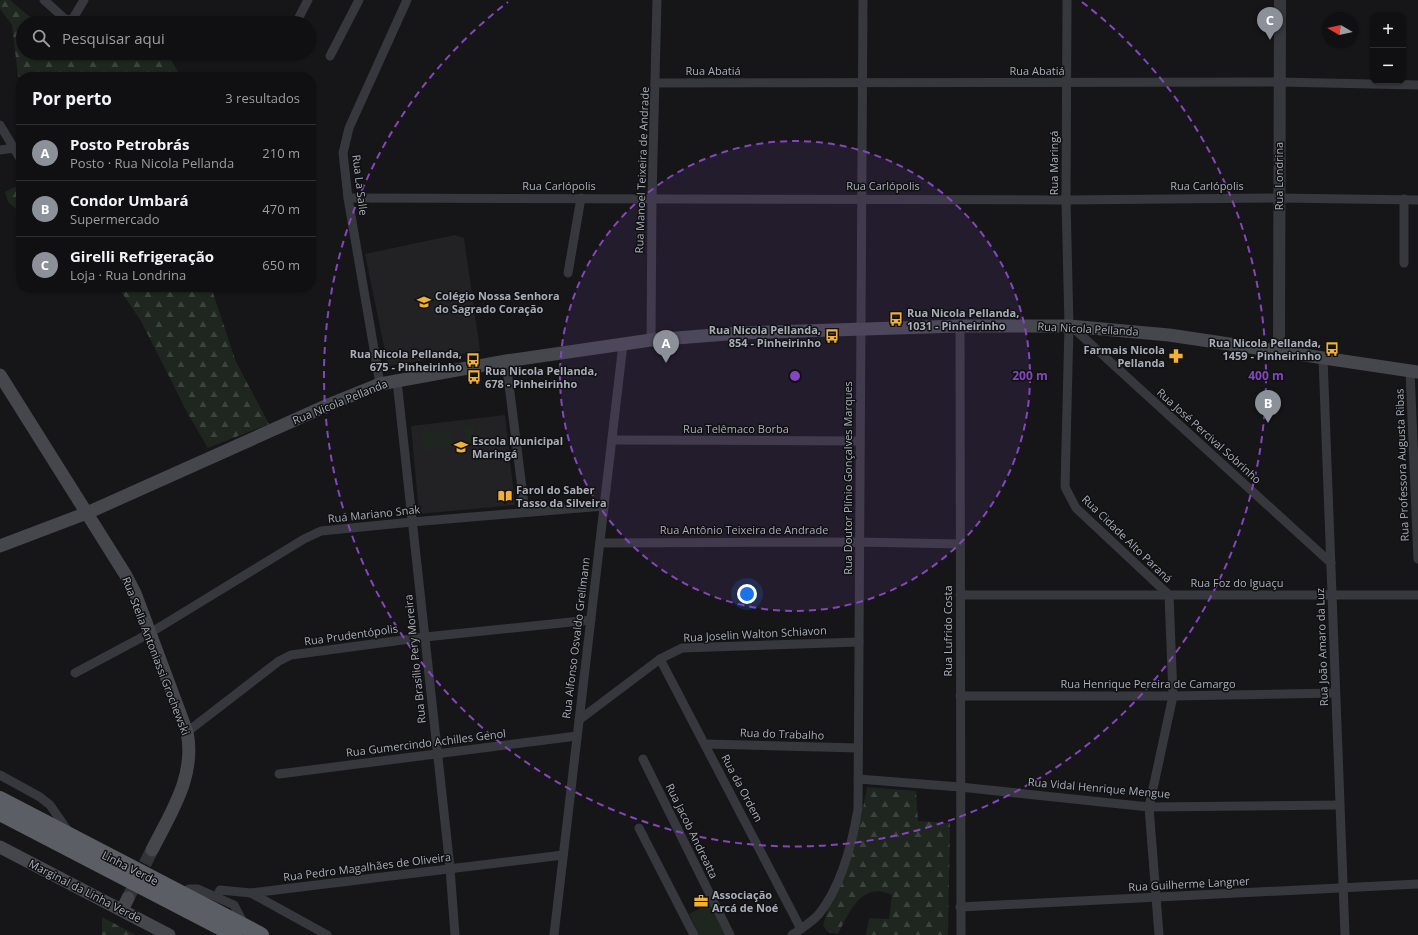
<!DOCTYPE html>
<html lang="pt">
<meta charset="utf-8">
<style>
:root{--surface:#101012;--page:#1e1e20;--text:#f1f3f6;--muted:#9c9d9f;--line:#303032;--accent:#8c9099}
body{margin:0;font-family:"Open Sans",sans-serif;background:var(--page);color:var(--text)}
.controls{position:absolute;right:12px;top:12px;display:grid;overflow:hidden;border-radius:8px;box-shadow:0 1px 3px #0004}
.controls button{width:36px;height:36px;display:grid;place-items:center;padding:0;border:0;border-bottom:1px solid var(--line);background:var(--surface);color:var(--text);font:20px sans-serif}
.compass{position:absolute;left:1322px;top:12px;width:36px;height:36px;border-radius:50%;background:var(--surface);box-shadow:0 1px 3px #0004;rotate:279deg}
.you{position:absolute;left:747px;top:594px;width:14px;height:14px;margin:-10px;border:3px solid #fff;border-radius:50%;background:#1a73e8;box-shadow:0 0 0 6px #1a73e833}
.badge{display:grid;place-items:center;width:26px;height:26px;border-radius:50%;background:var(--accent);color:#fff;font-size:13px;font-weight:700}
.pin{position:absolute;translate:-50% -33px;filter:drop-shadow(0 1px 2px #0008)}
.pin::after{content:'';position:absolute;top:21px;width:14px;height:12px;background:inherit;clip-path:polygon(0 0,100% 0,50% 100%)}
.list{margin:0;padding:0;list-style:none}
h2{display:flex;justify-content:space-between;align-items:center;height:52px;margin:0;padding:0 16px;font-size:17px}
h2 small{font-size:13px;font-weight:400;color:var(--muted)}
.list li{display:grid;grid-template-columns:26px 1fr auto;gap:12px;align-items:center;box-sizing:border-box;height:56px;padding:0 16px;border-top:1px solid var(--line)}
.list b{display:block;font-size:15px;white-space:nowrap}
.list p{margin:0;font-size:13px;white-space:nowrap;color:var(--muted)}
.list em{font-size:13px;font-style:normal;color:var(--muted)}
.icon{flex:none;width:22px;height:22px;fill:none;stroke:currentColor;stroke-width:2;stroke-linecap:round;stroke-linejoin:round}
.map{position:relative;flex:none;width:1418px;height:935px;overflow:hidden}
.search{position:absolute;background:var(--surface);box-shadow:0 1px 3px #0004;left:16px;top:16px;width:300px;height:44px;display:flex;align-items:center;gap:10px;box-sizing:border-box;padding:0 14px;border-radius:22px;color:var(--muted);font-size:15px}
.panel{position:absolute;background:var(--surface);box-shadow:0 1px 3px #0004;left:16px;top:72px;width:300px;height:220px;border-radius:16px}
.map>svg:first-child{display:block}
</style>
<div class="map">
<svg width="1418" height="935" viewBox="0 0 1418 935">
<defs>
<pattern id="forest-firs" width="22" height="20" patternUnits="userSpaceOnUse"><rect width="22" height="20" fill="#1e261f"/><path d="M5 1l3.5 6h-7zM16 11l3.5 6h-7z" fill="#3c433d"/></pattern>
</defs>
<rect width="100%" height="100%" fill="#161618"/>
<g fill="#222225">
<path d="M 455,235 L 464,238 L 480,351 L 388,366 L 365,254 Z"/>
<path d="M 505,415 L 515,505 L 419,514 L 411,426 Z"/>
</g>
<g fill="url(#forest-firs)">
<path d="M 0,0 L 10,0 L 37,23 L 23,23 L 23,53 L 167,53 L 181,77 L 21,77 L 21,79 L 18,76 L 12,25 L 0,9 Z"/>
<path d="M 17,186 L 21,186 L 21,213 L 8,202 L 5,192 Z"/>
<path d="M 118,287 L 211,287 L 236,362 L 269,424 L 208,448 L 188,414 L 141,321 Z"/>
<path d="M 867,787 L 916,791 L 918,821 L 950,823 L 948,935 L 866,935 L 869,918 L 889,919 L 892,895 C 862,880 849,912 838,934 L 828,932 L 823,926 L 830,901 L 861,819 Z"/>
<path d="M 102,917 L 136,935 L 102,935 Z"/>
</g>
<g fill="#1e261f">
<path d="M 474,425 L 476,442 L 466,443 L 464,426 Z"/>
<path d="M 451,430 L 453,447 L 423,451 L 421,433 Z"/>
<path d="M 711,903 L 727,935 L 699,935 L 689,914 Z"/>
</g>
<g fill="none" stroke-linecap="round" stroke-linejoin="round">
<path stroke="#333438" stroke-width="13" stroke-dasharray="13 6" stroke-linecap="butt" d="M 128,898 L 152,850"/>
<g stroke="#37383d" stroke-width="9">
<path d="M 44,0 L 65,19 L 72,20 L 84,0"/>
<path d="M 1067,0 L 1066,200 L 1069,326 L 1065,487 L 1076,508 L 1169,595 L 1173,696 L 1149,807 L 1159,935"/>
<path d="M 296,23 L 308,0"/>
<path d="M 330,56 L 359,0"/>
<path d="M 656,83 L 1279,82 L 1418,85"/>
<path d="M 0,125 L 21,160"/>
<path d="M 0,150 L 14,148"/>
<path d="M 348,198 L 1066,200 L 1279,198 L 1418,200"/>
<path d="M 1404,263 L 1404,199"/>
<path d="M 568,273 L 581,198"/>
<path d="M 960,326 L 961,935"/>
<path d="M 1071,326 L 1331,563"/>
<path d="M 651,340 L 652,198 L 657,0"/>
<path d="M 1323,358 L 1345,935"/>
<path d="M 506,361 L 525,512"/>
<path d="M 1410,371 L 1418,559"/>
<path d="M 397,381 L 450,868 L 455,935"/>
<path d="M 380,384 L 348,198 L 343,153 L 349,128 L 407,0"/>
<path d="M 612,440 L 860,441"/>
<path d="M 600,543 L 859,542 L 960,544"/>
<path d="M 960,595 L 1418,595"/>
<path d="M 660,659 L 801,929"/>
<path d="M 75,673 L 150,633 L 304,539 L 321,531 L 412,522 L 604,506"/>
<path d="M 960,696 L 1173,696 L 1335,693"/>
<path d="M 579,720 L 660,659 L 682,648 L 859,642"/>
<path d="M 187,732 L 279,661 L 291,655 L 425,637 L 591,620"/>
<path d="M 705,744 L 858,748"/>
<path d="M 643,759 L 730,935"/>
<path d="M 279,774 L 577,736"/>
<path d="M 0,775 L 40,797 L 50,805 L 68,831"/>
<path d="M 858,779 L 960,787 L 1149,807 L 1339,805"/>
<path d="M 639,828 L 694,935"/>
<path d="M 251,893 L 327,935"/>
<path d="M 182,894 L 189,889 L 198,889 L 234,905 L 245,926"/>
<path d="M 217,897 L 220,890 L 251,893 L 563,855"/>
<path d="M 960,907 L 1418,884"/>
<path d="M 554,935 L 623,344"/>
<path d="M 792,935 C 801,929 812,922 819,914 C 842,885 852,845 858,809 L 863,0"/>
</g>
<path stroke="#37383d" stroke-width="12" d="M 1279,351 L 1280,0"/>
<g stroke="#45474d" stroke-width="13">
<path d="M 0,375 L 125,574 L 135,593 L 187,732 C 196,776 171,812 152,850"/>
<path d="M 0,546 L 87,513 L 328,405 L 380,384 L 506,361 L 651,340 L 740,333 L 960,326 L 1069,326 L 1169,335 L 1418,372"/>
<path d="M 0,847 L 169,935"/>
<path d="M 122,910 L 128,898"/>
</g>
<g stroke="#5b5e65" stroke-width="16">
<path d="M 0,799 L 261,935"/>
<path d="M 0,813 L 235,935"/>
</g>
</g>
<circle cx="795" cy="376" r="235" fill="#8446be" fill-opacity=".12"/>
<g fill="none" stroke="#8446be" stroke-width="2" stroke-dasharray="7 5">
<circle cx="795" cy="376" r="235"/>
<path d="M1082 2A471 471 0 1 1 508 2"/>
</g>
<defs>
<symbol id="school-bare" viewBox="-9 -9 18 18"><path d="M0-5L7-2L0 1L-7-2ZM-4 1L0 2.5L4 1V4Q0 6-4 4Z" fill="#f2b134" stroke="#111113" stroke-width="2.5" paint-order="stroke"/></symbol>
<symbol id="bus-bare" viewBox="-9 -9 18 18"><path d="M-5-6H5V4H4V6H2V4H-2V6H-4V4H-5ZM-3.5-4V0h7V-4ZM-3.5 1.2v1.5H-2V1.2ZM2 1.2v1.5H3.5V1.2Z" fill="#f2b134" stroke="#111113" stroke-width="2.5" paint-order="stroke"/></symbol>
<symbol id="pharmacy-bare" viewBox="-9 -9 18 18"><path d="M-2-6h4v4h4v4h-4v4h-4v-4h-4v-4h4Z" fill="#f2b134" stroke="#111113" stroke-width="2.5" paint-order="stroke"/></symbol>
<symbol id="library-bare" viewBox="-9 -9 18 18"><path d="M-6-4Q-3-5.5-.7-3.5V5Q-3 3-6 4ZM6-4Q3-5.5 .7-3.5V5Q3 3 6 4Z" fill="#f2b134" stroke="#111113" stroke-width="2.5" paint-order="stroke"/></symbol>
<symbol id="office-bare" viewBox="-9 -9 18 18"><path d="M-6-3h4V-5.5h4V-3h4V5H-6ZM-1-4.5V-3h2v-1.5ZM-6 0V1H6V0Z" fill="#f2b134" stroke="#111113" stroke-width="2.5" paint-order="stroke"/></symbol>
</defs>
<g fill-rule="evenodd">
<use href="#school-bare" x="414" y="292" width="20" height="20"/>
<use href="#bus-bare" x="886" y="309" width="20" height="20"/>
<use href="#bus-bare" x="822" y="326" width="20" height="20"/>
<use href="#bus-bare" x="1322" y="339" width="20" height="20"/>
<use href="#pharmacy-bare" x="1166" y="346" width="20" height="20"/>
<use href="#bus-bare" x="463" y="350" width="20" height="20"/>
<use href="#bus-bare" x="464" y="367" width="20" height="20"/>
<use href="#school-bare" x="451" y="437" width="20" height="20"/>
<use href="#library-bare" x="495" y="486" width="20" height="20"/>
<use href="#office-bare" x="691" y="891" width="20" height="20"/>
</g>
<g text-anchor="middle" stroke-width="3" stroke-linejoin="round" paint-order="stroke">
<g font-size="11" fill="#a8adb8" stroke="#111113">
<text x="713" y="75">Rua Abatiá</text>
<text x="1037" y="75">Rua Abatiá</text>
<text transform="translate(1054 163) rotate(-90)" y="4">Rua Maringá</text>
<text transform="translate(642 170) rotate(-88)" y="4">Rua Manoel Teixeira de Andrade</text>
<text transform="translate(1279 176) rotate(-90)" y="4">Rua Londrina</text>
<text transform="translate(360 185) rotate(83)" y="4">Rua La Salle</text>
<text x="559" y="190">Rua Carlópolis</text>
<text x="883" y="190">Rua Carlópolis</text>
<text x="1207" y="190">Rua Carlópolis</text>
<text transform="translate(1088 329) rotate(3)" y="4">Rua Nicola Pellanda</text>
<text transform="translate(340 402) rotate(-22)" y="4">Rua Nicola Pellanda</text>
<text x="736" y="433">Rua Telêmaco Borba</text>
<text transform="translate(1209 436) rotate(42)" y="4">Rua José Percival Sobrinho</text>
<text transform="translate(1402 465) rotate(-92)" y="4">Rua Professora Augusta Ribas</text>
<text transform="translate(848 478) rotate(-90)" y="4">Rua Doutor Plínio Gonçalves Marques</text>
<text transform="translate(374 514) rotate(-6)" y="4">Rua Mariano Snak</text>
<text x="744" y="534">Rua Antônio Teixeira de Andrade</text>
<text transform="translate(1127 539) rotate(44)" y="4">Rua Cidade Alto Paraná</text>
<text x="1237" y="587">Rua Foz do Iguaçu</text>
<text transform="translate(948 631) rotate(-90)" y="4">Rua Lufrido Costa</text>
<text transform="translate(755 634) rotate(-3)" y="4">Rua Joselin Walton Schiavon</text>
<text transform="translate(351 635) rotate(-8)" y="4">Rua Prudentópolis</text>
<text transform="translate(576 638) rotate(-83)" y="4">Rua Alfonso Osvaldo Grellmann</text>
<text transform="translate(1322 647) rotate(-92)" y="4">Rua João Amaro da Luz</text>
<text transform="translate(156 656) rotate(69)" y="4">Rua Stella Antoniassi Grochewski</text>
<text transform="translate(415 659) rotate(-96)" y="4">Rua Brasílio Pery Moreira</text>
<text x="1148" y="688">Rua Henrique Pereira de Camargo</text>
<text transform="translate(782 734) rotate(2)" y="4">Rua do Trabalho</text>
<text transform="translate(426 743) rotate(-7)" y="4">Rua Gumercindo Achilles Genol</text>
<text transform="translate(742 788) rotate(62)" y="4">Rua da Ordem</text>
<text transform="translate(1099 788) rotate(5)" y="4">Rua Vidal Henrique Mengue</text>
<text transform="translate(692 831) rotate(64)" y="4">Rua Jacob Andreatta</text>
<text transform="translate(367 867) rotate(-7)" y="4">Rua Pedro Magalhães de Oliveira</text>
<text transform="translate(130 868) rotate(27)" y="4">Linha Verde</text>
<text transform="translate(1189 884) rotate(-3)" y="4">Rua Guilherme Langner</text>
<text transform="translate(85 891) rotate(27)" y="4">Marginal da Linha Verde</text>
</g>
<g font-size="11" font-weight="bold" fill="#a8adb8" stroke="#111113" text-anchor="start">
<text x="435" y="300">Colégio Nossa Senhora<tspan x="435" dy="13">do Sagrado Coração</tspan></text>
<text x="907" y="317">Rua Nicola Pellanda,<tspan x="907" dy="13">1031 - Pinheirinho</tspan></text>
<text x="821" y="334" text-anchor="end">Rua Nicola Pellanda,<tspan x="821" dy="13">854 - Pinheirinho</tspan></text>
<text x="1321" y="347" text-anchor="end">Rua Nicola Pellanda,<tspan x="1321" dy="13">1459 - Pinheirinho</tspan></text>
<text x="1165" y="354" text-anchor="end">Farmais Nicola<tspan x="1165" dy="13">Pellanda</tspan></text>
<text x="462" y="358" text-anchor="end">Rua Nicola Pellanda,<tspan x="462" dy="13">675 - Pinheirinho</tspan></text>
<text x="485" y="375">Rua Nicola Pellanda,<tspan x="485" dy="13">678 - Pinheirinho</tspan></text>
<text x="472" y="445">Escola Municipal<tspan x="472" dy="13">Maringá</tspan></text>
<text x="516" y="494">Farol do Saber<tspan x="516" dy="13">Tasso da Silveira</tspan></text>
<text x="712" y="899">Associação<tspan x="712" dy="13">Arcá de Noé</tspan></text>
</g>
</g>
<circle cx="795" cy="376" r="6" fill="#8446be" stroke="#111113" stroke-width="2"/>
<g font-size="12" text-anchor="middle" font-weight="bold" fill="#8446be" stroke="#111113" stroke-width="3" stroke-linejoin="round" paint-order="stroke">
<text x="1030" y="380">200 m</text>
<text x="1266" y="380">400 m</text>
</g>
</svg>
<div class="controls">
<button>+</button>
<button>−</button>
</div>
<svg class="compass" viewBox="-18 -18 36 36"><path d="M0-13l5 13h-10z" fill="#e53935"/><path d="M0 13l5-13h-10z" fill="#9c9d9f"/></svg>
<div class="you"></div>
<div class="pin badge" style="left:666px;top:363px">A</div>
<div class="pin badge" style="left:1268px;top:423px">B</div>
<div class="pin badge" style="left:1270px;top:40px">C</div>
<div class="search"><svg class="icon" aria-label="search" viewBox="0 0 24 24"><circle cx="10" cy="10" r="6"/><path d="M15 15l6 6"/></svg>Pesquisar aqui</div>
<section class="panel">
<h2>Por perto<small>3 resultados</small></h2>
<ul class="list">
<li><span class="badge">A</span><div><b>Posto Petrobrás</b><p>Posto · Rua Nicola Pellanda</p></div><em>210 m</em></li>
<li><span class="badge">B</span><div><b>Condor Umbará</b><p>Supermercado</p></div><em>470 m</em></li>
<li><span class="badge">C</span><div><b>Girelli Refrigeração</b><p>Loja · Rua Londrina</p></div><em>650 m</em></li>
</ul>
</section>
</div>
